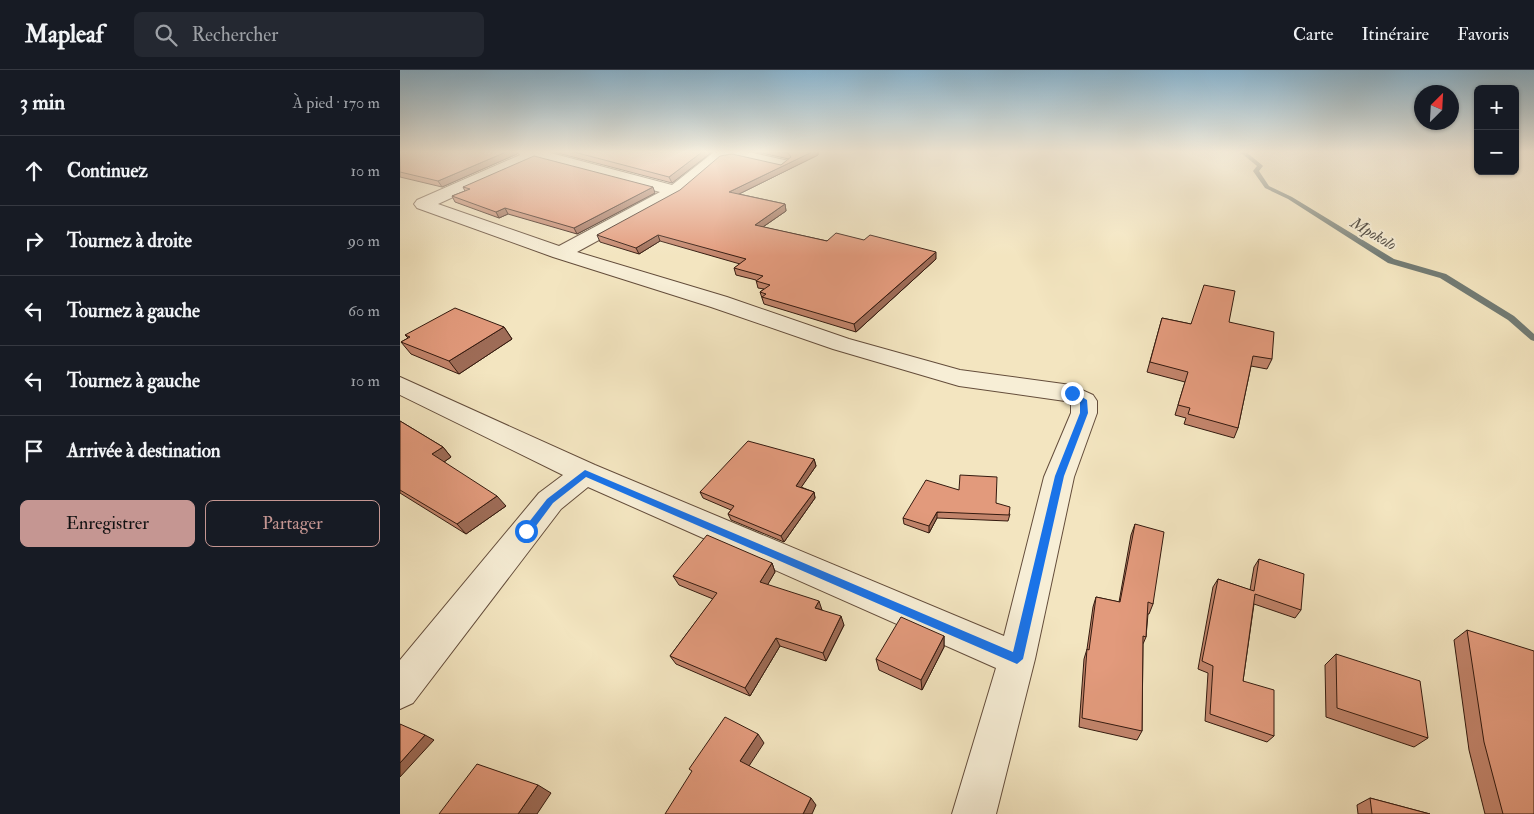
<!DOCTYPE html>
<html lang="fr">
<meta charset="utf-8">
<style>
:root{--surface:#171b24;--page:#242831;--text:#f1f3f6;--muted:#9ea1a6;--line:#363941;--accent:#c59692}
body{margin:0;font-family:"IM FELL Double Pica",serif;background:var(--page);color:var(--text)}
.controls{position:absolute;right:15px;top:15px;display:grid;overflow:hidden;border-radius:8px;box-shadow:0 1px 4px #0004}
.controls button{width:45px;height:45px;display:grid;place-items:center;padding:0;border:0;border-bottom:1px solid var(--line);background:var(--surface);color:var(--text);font:25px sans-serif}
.compass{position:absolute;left:1014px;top:15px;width:45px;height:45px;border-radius:50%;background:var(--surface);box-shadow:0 1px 4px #0004;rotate:24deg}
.stop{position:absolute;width:15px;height:15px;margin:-11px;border:4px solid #1a73e8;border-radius:50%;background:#fff}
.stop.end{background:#1a73e8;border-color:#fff;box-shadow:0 1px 5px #0008}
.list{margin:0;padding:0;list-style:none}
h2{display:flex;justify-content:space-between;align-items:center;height:65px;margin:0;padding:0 20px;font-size:21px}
h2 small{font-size:16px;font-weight:400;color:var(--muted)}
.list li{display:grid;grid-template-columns:32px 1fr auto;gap:15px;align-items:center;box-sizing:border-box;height:70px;padding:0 20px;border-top:1px solid var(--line)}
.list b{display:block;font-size:19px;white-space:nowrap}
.list em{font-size:16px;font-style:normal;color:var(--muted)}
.actions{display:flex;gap:10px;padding:15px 20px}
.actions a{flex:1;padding:11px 0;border:1px solid var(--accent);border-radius:8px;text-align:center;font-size:18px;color:var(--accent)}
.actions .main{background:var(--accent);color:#111}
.icon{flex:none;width:28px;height:28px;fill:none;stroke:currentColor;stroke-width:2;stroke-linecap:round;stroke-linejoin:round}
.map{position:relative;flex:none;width:1134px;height:744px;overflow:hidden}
header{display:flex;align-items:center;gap:30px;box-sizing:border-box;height:70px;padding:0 25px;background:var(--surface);border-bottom:1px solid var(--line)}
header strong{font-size:24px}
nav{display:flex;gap:28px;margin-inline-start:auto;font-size:18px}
.search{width:350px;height:45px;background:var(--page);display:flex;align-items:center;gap:12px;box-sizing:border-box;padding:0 18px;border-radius:8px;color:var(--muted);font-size:19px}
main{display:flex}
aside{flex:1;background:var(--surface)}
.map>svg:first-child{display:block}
</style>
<header>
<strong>Mapleaf</strong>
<div class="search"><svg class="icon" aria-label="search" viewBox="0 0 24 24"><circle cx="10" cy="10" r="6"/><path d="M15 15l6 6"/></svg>Rechercher</div>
<nav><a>Carte</a><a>Itinéraire</a><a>Favoris</a></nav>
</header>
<main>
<aside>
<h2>3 min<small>À pied · 170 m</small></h2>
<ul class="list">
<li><svg class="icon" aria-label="ahead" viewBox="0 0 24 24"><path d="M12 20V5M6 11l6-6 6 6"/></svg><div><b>Continuez</b></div><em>10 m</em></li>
<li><svg class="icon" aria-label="right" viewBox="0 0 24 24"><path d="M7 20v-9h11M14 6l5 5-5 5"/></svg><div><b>Tournez à droite</b></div><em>90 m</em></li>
<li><svg class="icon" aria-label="left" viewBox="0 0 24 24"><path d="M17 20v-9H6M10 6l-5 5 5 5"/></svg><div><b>Tournez à gauche</b></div><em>60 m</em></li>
<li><svg class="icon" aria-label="left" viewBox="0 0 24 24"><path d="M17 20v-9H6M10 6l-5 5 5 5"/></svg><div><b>Tournez à gauche</b></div><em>10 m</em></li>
<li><svg class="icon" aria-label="arrive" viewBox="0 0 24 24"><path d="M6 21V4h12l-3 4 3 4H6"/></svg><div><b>Arrivée à destination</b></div></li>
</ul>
<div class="actions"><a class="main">Enregistrer</a><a>Partager</a></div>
</aside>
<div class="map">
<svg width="1134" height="744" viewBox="0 0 1134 744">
<rect width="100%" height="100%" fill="#f3e5c0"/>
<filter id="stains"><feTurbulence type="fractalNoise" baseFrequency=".004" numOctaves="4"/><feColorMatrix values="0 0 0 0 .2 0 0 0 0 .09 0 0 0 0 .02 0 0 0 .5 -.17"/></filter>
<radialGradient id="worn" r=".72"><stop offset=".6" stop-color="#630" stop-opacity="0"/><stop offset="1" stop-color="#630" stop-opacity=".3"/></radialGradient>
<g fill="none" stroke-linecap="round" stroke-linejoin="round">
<path fill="#737c75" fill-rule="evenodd" d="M 840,82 L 846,82 L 862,95 L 863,96 L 859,101 L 869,116 L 892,127 L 994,189 L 1046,204 L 1114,246 L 1134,264 L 1134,271 L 1131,270 L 1108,250 L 1040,208 L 988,193 L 888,129 L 865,118 L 853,101 L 857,96 Z"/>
<defs>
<path id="minor" d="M 118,82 L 147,82 L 272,115 L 314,82 L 349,82 L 389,91 L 391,94 L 383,99 L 334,88 L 321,90 L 281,125 L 177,182 L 327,227 L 449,269 L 560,300 L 671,315 L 693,325 L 697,331 L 697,343 L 674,407 L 635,589 L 596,744 L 552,744 L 596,598 L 188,417 L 161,439 L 13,633 L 0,639 L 0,590 L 139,423 L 163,405 L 0,325 L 0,307 L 195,395 L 604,566 L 644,407 L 671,343 L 671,335 L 665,331 L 559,316 L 433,279 L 311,237 L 153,187 L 17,138 L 14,134 L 17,130 L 120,85 ZM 136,89 L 260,122 L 159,176 L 38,134 Z"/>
</defs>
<use href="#minor" stroke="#644d3b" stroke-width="2"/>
<use href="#minor" fill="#f7eed6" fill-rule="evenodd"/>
</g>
<g fill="#c2846b" stroke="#341a0f">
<path d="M 0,82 L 118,82 L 117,84 L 42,117 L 0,107 Z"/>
<path d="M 154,82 L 312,82 L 272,113 Z"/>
<path d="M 357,82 L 418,82 L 418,85 L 339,124 L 385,134 L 386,141 L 363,157 L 427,171 L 536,189 L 456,262 L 364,234 L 360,222 L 364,219 L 358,218 L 356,210 L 336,205 L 334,198 L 340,194 L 260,171 L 239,184 L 200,172 L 197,165 L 381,95 L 389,89 Z"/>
<path d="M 63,117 L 255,123 L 177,164 L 108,144 L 99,148 L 55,132 L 52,126 L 65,121 Z"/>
<path d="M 762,248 L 791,254 L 829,252 L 872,289 L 867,299 L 851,296 L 838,358 L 834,368 L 784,354 L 786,348 L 775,345 L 785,312 L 747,302 Z"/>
<path d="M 104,257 L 112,269 L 59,304 L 11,284 L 1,272 L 8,268 L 5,265 Z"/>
<path d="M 0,351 L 43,377 L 51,387 L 44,392 L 106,436 L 66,464 L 0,423 Z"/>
<path d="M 414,389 L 416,396 L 401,417 L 414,422 L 415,428 L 384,472 L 331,450 L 328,444 L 331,440 L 303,428 L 300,422 Z"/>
<path d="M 596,433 L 610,444 L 608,451 L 537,448 L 529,463 L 504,454 L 503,448 Z"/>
<path d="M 735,454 L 753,534 L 749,544 L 748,544 L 746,567 L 743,574 L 742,661 L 737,670 L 679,657 L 684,589 L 687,579 L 693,537 L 696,527 L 719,532 L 731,465 Z"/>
<path d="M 859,489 L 901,540 L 895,548 L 854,534 L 843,611 L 874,666 L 867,672 L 805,651 L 808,603 L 798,599 L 813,517 L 818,509 L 850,520 L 854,497 Z"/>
<path d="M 372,493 L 375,502 L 367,515 L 422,540 L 444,555 L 426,591 L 380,576 L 350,626 L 276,594 L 270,586 L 313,529 L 279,515 L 273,506 Z"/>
<path d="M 1067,560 L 1134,744 L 1085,744 L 1069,680 L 1054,570 Z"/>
<path d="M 544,566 L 544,577 L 522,620 L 479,600 L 476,589 Z"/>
<path d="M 936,584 L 1028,668 L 1014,677 L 926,647 L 925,595 Z"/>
<path d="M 970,728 L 1030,744 L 958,744 L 957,735 Z"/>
</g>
<g fill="#9e6c57" stroke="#341a0f">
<path d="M 106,82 L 118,82 L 117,84 L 42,117 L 38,111 Z"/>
<path d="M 302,82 L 312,82 L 272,113 L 269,107 Z"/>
<path d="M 412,82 L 418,82 L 418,85 L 331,128 L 329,122 Z"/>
<path d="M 253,117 L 255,123 L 177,164 L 174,158 Z"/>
<path d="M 385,134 L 386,141 L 357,161 L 355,155 Z"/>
<path d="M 105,138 L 108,144 L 99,148 L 96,142 Z"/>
<path d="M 258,165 L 260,171 L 239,184 L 236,178 Z"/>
<path d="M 536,182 L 536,189 L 456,262 L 454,254 Z"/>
<path d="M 104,257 L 112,269 L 59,304 L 49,291 Z"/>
<path d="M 43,377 L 51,387 L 41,394 L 32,384 Z"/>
<path d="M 414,389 L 416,396 L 398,422 L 396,416 Z"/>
<path d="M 414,422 L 415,428 L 384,472 L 381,466 Z"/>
<path d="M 97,426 L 106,436 L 66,464 L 57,454 Z"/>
<path d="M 537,442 L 537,448 L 529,463 L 529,456 Z"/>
<path d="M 372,493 L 375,502 L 364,521 L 360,512 Z"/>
<path d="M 419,531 L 422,540 L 415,538 Z"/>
<path d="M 441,546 L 444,555 L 426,591 L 423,583 Z"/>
<path d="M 544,566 L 544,577 L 522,620 L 521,610 Z"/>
<path d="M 376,568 L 380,576 L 350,626 L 345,618 Z"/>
<path d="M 358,664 L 364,673 L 347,699 L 340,691 Z"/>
<path d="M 25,665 L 34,670 L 0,707 L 0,693 Z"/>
<path d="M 138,715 L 151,723 L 137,744 L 118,744 Z"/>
<path d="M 411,728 L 416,735 L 412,744 L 403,744 Z"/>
</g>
<g fill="#e29a7c" stroke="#341a0f">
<path d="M 0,82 L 106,82 L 38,111 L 0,102 Z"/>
<path d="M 174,82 L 302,82 L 269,107 Z"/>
<path d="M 382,82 L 412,82 L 329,122 L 385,134 L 355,155 L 427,171 L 436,163 L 464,170 L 470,165 L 536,182 L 454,254 L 362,227 L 366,224 L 360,222 L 370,215 L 356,211 L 363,206 L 334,198 L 346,189 L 258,165 L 236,178 L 197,165 L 280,120 L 320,86 L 332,84 L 381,95 L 391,87 L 388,83 Z"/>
<path d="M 134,86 L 253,117 L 174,158 L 105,138 L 96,142 L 52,126 L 70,119 L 63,117 Z"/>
<path d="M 804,215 L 835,221 L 829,252 L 874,262 L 872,289 L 853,286 L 838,358 L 788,344 L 790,338 L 778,335 L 788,302 L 750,292 L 762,248 L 791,254 Z"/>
<path d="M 55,238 L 104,257 L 49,291 L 1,272 L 10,267 L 5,265 Z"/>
<path d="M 0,351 L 43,377 L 32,384 L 97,426 L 57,454 L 0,420 Z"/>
<path d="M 348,371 L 414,389 L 396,416 L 414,422 L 381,466 L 328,444 L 334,436 L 300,422 Z"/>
<path d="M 560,405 L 597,407 L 596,433 L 610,437 L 609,445 L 537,442 L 529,456 L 503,448 L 526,410 L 559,420 Z"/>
<path d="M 735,454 L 764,462 L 753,534 L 748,532 L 746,567 L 743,566 L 742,661 L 682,648 L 687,579 L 689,580 L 696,527 L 720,532 Z"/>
<path d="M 307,465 L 372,493 L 360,512 L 419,531 L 415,538 L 441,546 L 423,583 L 376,568 L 345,618 L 270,586 L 317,523 L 273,506 Z"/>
<path d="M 859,489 L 904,504 L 901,540 L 855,524 L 843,611 L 874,620 L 874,666 L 810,644 L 813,596 L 802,591 L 818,509 L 854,521 Z"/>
<path d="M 501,547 L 544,566 L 521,610 L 476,589 Z"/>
<path d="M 1067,560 L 1134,581 L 1134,744 L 1103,744 L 1084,672 Z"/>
<path d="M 936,584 L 1020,611 L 1028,668 L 937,638 Z"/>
<path d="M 325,647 L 358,664 L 340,691 L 411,728 L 403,744 L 265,744 L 292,701 L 289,699 Z"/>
<path d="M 0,654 L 25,665 L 0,693 Z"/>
<path d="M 77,694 L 138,715 L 118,744 L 39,744 Z"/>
<path d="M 970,728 L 1030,744 L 972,744 Z"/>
</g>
<linearGradient id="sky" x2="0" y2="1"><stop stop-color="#8ab8d5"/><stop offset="0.44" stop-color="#faf3e3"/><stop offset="1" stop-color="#faf3e3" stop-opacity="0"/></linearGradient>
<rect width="1134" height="186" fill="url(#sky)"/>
<path fill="#1a73e8" d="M 672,321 L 687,330 L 688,343 L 664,406 L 623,589 L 617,594 L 186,407 L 153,433 L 130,464 L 126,465 L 122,461 L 147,429 L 185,400 L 613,582 L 655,406 L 680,343 L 680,333 L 668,323 Z"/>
<g text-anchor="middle" stroke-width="4" stroke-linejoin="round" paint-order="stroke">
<g font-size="16" font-style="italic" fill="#59534a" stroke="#f7eed6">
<text transform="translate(974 163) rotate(30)" y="6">Mpokolo</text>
</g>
</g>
<rect width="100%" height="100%" filter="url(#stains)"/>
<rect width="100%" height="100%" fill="url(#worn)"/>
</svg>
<div class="controls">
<button>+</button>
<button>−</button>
</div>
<svg class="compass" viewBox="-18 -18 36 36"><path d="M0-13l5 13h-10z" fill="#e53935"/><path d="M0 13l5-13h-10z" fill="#9ea1a6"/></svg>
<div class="stop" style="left:126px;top:461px"></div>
<div class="stop end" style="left:672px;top:323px"></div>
</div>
</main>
